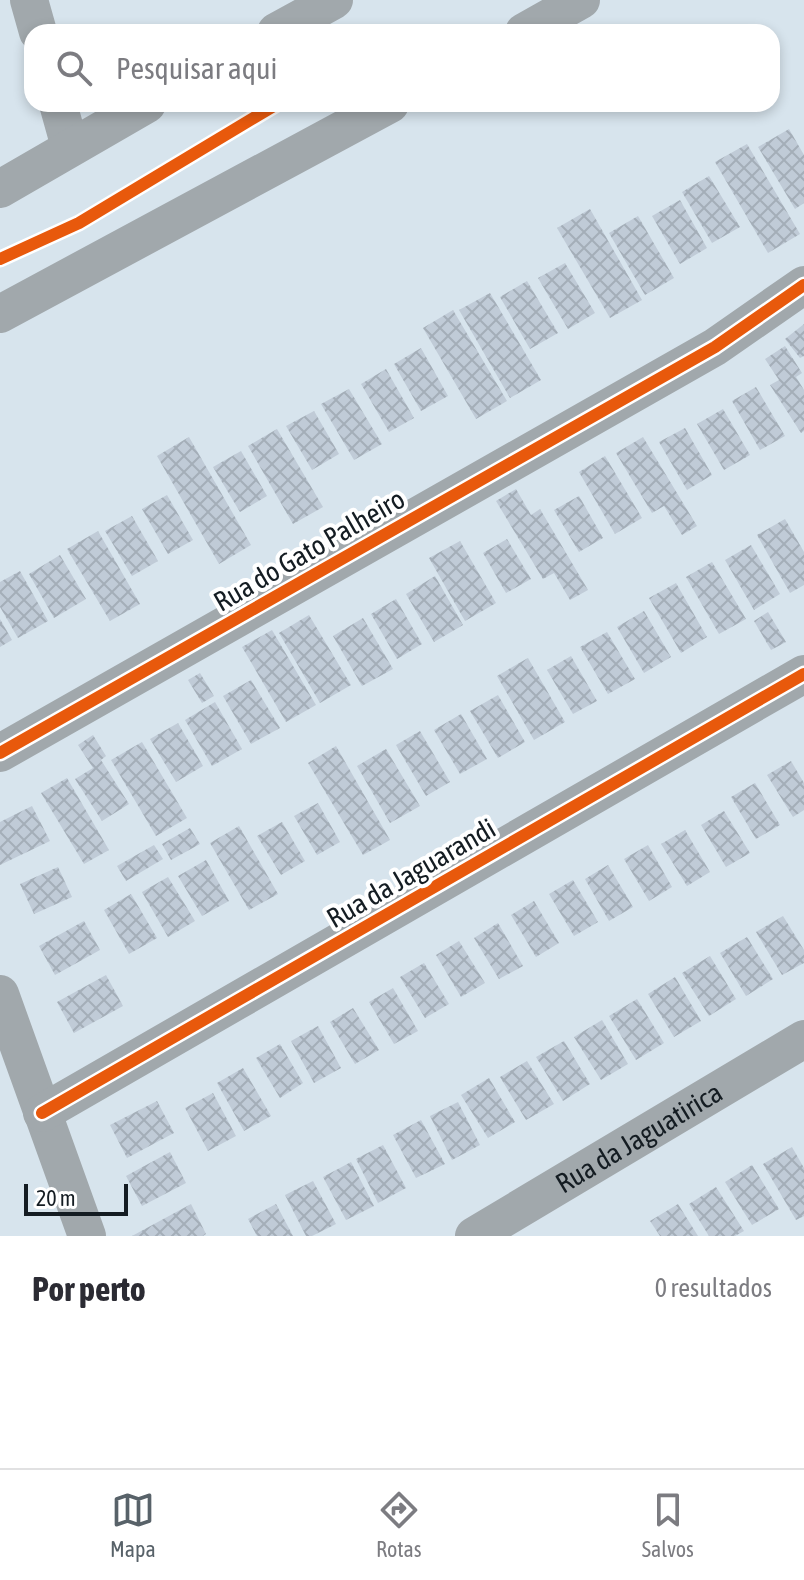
<!DOCTYPE html>
<html lang="pt">
<style>
:root{--surface:#fff;--page:#f2f2f3;--text:#2b2b33;--muted:#7c7c81;--line:#e1e1e2;--accent:#586269}
body{margin:0;font-family:"Asap Condensed",sans-serif;background:var(--page);color:var(--text)}
.scale{position:absolute;left:24px;bottom:20px;width:104px;box-sizing:border-box;padding-left:8px;border:4px solid #141c22;border-top:0;font-size:22px;line-height:28px;white-space:nowrap;color:#141c22;-webkit-text-stroke:6px #fff;paint-order:stroke}
.list{margin:0;padding:0;list-style:none}
h2{display:flex;justify-content:space-between;align-items:center;height:104px;margin:0;padding:0 32px;font-size:34px}
h2 small{font-size:26px;font-weight:400;color:var(--muted)}
.icon{flex:none;width:44px;height:44px;fill:none;stroke:currentColor;stroke-width:2;stroke-linecap:round;stroke-linejoin:round}
.map{position:relative;flex:none;width:804px;height:1236px;overflow:hidden}
.search{position:absolute;background:var(--surface);box-shadow:0 4px 12px #0003;left:24px;right:24px;top:24px;height:88px;display:flex;align-items:center;gap:20px;box-sizing:border-box;padding:0 28px;border-radius:24px;color:var(--muted);font-size:30px}
.sheet{height:232px;background:var(--surface)}
nav{display:flex;justify-content:space-around;align-items:center;box-sizing:border-box;height:112px;border-top:2px solid var(--line);background:var(--surface);font-size:22px;color:var(--muted)}
nav a{display:grid;justify-items:center;gap:4px}
nav .on{color:var(--accent)}
.map>svg:first-child{display:block}
</style>
<div class="map">
<svg width="804" height="1236" viewBox="0 0 804 1236">
<defs>
<pattern id="building-cross-hatch" width="8" height="8" patternUnits="userSpaceOnUse" patternTransform="scale(2)"><rect width="8" height="8" fill="#c0cbd7"/><path d="M0 0l8 8M0 8l8-8" fill="none" stroke="#a4aeb8"/></pattern>
</defs>
<rect width="100%" height="100%" fill="#d7e4ed"/>
<g fill="url(#building-cross-hatch)">
<path d="M 789,129 L 804,155 L 804,203 L 795,209 L 758,147 Z"/>
<path d="M 747,144 L 800,234 L 768,253 L 715,162 Z"/>
<path d="M 709,176 L 740,227 L 712,243 L 682,192 Z"/>
<path d="M 680,200 L 707,248 L 680,264 L 652,216 Z"/>
<path d="M 590,209 L 642,300 L 610,318 L 557,228 Z"/>
<path d="M 638,216 L 674,278 L 645,295 L 609,233 Z"/>
<path d="M 565,263 L 595,313 L 568,329 L 538,278 Z"/>
<path d="M 527,281 L 558,333 L 530,349 L 500,297 Z"/>
<path d="M 490,293 L 541,380 L 510,398 L 459,310 Z"/>
<path d="M 453,310 L 507,401 L 476,419 L 423,328 Z"/>
<path d="M 804,324 L 804,356 L 800,358 L 785,339 Z"/>
<path d="M 785,346 L 802,373 L 796,377 L 804,390 L 804,431 L 801,433 L 770,385 L 779,380 L 765,359 Z"/>
<path d="M 421,348 L 448,396 L 421,411 L 394,364 Z"/>
<path d="M 386,369 L 414,418 L 389,432 L 361,384 Z"/>
<path d="M 756,387 L 785,436 L 760,450 L 732,401 Z"/>
<path d="M 349,389 L 382,444 L 354,460 L 321,404 Z"/>
<path d="M 723,409 L 750,455 L 724,470 L 697,424 Z"/>
<path d="M 314,411 L 339,454 L 312,470 L 286,426 Z"/>
<path d="M 685,428 L 712,475 L 687,490 L 659,442 Z"/>
<path d="M 277,429 L 323,507 L 293,524 L 248,446 Z"/>
<path d="M 189,437 L 251,545 L 219,564 L 157,456 Z"/>
<path d="M 643,437 L 697,526 L 682,535 L 664,506 L 652,513 L 616,453 Z"/>
<path d="M 241,451 L 267,496 L 240,512 L 213,467 Z"/>
<path d="M 605,456 L 642,518 L 615,534 L 579,472 Z"/>
<path d="M 516,489 L 531,515 L 540,509 L 588,590 L 570,600 L 554,573 L 543,579 L 496,501 Z"/>
<path d="M 167,495 L 193,540 L 168,554 L 142,509 Z"/>
<path d="M 579,496 L 603,538 L 579,552 L 554,510 Z"/>
<path d="M 132,516 L 158,561 L 132,576 L 105,531 Z"/>
<path d="M 785,519 L 804,552 L 804,585 L 790,593 L 757,535 Z"/>
<path d="M 98,531 L 140,604 L 110,621 L 67,549 Z"/>
<path d="M 507,539 L 531,579 L 506,593 L 483,553 Z"/>
<path d="M 460,541 L 496,603 L 465,621 L 429,558 Z"/>
<path d="M 751,545 L 780,594 L 754,610 L 725,560 Z"/>
<path d="M 60,555 L 86,599 L 54,618 L 29,574 Z"/>
<path d="M 712,562 L 746,619 L 719,634 L 686,577 Z"/>
<path d="M 20,571 L 48,621 L 18,638 L 0,607 L 0,582 Z"/>
<path d="M 435,576 L 463,625 L 434,642 L 406,594 Z"/>
<path d="M 676,583 L 707,637 L 681,653 L 649,598 Z"/>
<path d="M 396,599 L 422,644 L 397,659 L 371,614 Z"/>
<path d="M 644,611 L 671,657 L 644,673 L 617,627 Z"/>
<path d="M 768,612 L 786,642 L 771,650 L 754,621 Z"/>
<path d="M 309,615 L 351,685 L 320,703 L 279,633 Z"/>
<path d="M 363,618 L 393,669 L 362,686 L 333,636 Z"/>
<path d="M 0,619 L 12,640 L 0,647 Z"/>
<path d="M 272,630 L 316,705 L 286,722 L 242,647 Z"/>
<path d="M 607,632 L 635,679 L 608,694 L 580,647 Z"/>
<path d="M 571,656 L 597,701 L 573,714 L 547,670 Z"/>
<path d="M 528,658 L 565,722 L 534,740 L 497,676 Z"/>
<path d="M 200,673 L 214,696 L 202,703 L 188,680 Z"/>
<path d="M 251,680 L 280,728 L 251,744 L 223,696 Z"/>
<path d="M 498,695 L 525,742 L 498,758 L 470,711 Z"/>
<path d="M 215,702 L 242,749 L 212,766 L 185,720 Z"/>
<path d="M 461,714 L 487,759 L 460,774 L 434,730 Z"/>
<path d="M 178,723 L 203,766 L 176,782 L 150,739 Z"/>
<path d="M 420,731 L 450,782 L 426,796 L 396,745 Z"/>
<path d="M 93,735 L 106,756 L 101,760 L 129,804 L 102,821 L 75,779 L 93,768 L 78,745 Z"/>
<path d="M 142,742 L 187,818 L 156,836 L 111,760 Z"/>
<path d="M 336,746 L 390,840 L 363,855 L 308,763 Z"/>
<path d="M 386,749 L 420,806 L 390,823 L 357,766 Z"/>
<path d="M 791,761 L 804,783 L 804,810 L 793,817 L 767,775 Z"/>
<path d="M 67,778 L 109,850 L 84,864 L 41,793 Z"/>
<path d="M 755,783 L 780,825 L 756,839 L 731,797 Z"/>
<path d="M 318,803 L 340,842 L 317,855 L 294,816 Z"/>
<path d="M 32,806 L 50,841 L 0,865 L 0,822 Z"/>
<path d="M 724,811 L 750,853 L 726,867 L 701,825 Z"/>
<path d="M 282,822 L 305,861 L 281,875 L 257,836 Z"/>
<path d="M 239,826 L 278,894 L 249,910 L 210,843 Z"/>
<path d="M 190,828 L 200,844 L 171,860 L 162,844 Z"/>
<path d="M 685,830 L 710,872 L 687,886 L 661,844 Z"/>
<path d="M 154,845 L 163,859 L 126,881 L 117,866 Z"/>
<path d="M 648,845 L 672,887 L 649,901 L 624,859 Z"/>
<path d="M 206,860 L 229,901 L 202,916 L 178,876 Z"/>
<path d="M 608,865 L 633,907 L 609,921 L 585,879 Z"/>
<path d="M 58,867 L 72,897 L 34,914 L 20,884 Z"/>
<path d="M 168,877 L 195,921 L 168,937 L 142,892 Z"/>
<path d="M 573,880 L 598,922 L 574,936 L 549,894 Z"/>
<path d="M 131,894 L 157,938 L 129,954 L 104,910 Z"/>
<path d="M 534,901 L 559,943 L 536,957 L 511,915 Z"/>
<path d="M 783,916 L 804,950 L 804,963 L 782,975 L 756,932 Z"/>
<path d="M 84,921 L 100,950 L 55,975 L 39,946 Z"/>
<path d="M 498,923 L 523,966 L 499,979 L 474,938 Z"/>
<path d="M 747,937 L 773,979 L 746,996 L 720,953 Z"/>
<path d="M 459,941 L 485,983 L 461,997 L 436,955 Z"/>
<path d="M 710,956 L 736,999 L 709,1016 L 682,973 Z"/>
<path d="M 424,963 L 449,1004 L 425,1018 L 400,977 Z"/>
<path d="M 106,975 L 123,1006 L 74,1033 L 57,1002 Z"/>
<path d="M 675,977 L 701,1021 L 674,1037 L 648,994 Z"/>
<path d="M 393,988 L 418,1031 L 394,1044 L 369,1002 Z"/>
<path d="M 637,999 L 664,1043 L 636,1060 L 609,1016 Z"/>
<path d="M 353,1008 L 379,1050 L 355,1064 L 330,1022 Z"/>
<path d="M 602,1020 L 628,1064 L 601,1080 L 574,1037 Z"/>
<path d="M 318,1026 L 341,1068 L 314,1083 L 291,1041 Z"/>
<path d="M 564,1041 L 590,1084 L 563,1101 L 536,1057 Z"/>
<path d="M 280,1044 L 303,1083 L 280,1098 L 256,1058 Z"/>
<path d="M 527,1061 L 554,1104 L 526,1120 L 500,1077 Z"/>
<path d="M 243,1068 L 271,1116 L 244,1131 L 217,1083 Z"/>
<path d="M 489,1078 L 515,1122 L 488,1138 L 461,1095 Z"/>
<path d="M 213,1093 L 236,1136 L 208,1151 L 185,1108 Z"/>
<path d="M 157,1101 L 174,1133 L 127,1158 L 110,1125 Z"/>
<path d="M 458,1102 L 480,1145 L 452,1160 L 430,1116 Z"/>
<path d="M 421,1120 L 445,1164 L 416,1178 L 393,1135 Z"/>
<path d="M 383,1145 L 406,1188 L 378,1203 L 356,1159 Z"/>
<path d="M 792,1147 L 804,1168 L 804,1216 L 796,1220 L 763,1164 Z"/>
<path d="M 170,1152 L 186,1183 L 142,1206 L 126,1176 Z"/>
<path d="M 351,1162 L 374,1206 L 346,1220 L 323,1177 Z"/>
<path d="M 752,1165 L 779,1209 L 752,1225 L 725,1182 Z"/>
<path d="M 313,1181 L 336,1224 L 312,1236 L 306,1236 L 285,1195 Z"/>
<path d="M 716,1187 L 744,1231 L 735,1236 L 709,1236 L 689,1204 Z"/>
<path d="M 191,1204 L 206,1234 L 203,1236 L 132,1236 Z"/>
<path d="M 276,1204 L 293,1236 L 257,1236 L 248,1219 Z"/>
<path d="M 678,1204 L 698,1236 L 660,1236 L 650,1221 Z"/>
</g>
<g fill="none" stroke-linecap="round" stroke-linejoin="round">
<g stroke="#a1a8ac" stroke-width="38">
<path d="M 29,0 L 38,32"/>
<path d="M 276,32 L 334,0"/>
<path d="M 524,32 L 581,0"/>
<path d="M 58,104 L 70,147"/>
<path d="M 0,189 L 147,104"/>
<path d="M 0,314 L 390,104"/>
<path d="M 0,753 L 715,347 L 804,285"/>
<path d="M 0,994 L 87,1236"/>
<path d="M 42,1113 L 804,674"/>
<path id="s1" d="M 474,1236 L 804,1039"/>
</g>
<defs>
<g id="cycleway">
<path d="M 0,259 L 79,223 L 277,104"/>
<path d="M 0,753 L 715,347 L 804,285"/>
<path d="M 42,1113 L 804,674"/>
</g>
</defs>
<use href="#cycleway" stroke="#fff" stroke-width="17"/>
<use href="#cycleway" stroke="#e8590c" stroke-width="12"/>
</g>
<g text-anchor="middle" stroke-width="8" stroke-linejoin="round" paint-order="stroke">
<g font-size="28" fill="#141c22" stroke="#fff">
<text transform="translate(309 550) rotate(-30)" y="10">Rua do Gato Palheiro</text>
<text transform="translate(411 873) rotate(-30)" y="10">Rua da Jaguarandi</text>
<text dy="10" stroke="none"><textPath href="#s1" startOffset="192">Rua da Jaguatirica</textPath></text>
</g>
</g>
</svg>
<div class="scale">20 m</div>
<div class="search"><svg class="icon" aria-label="search" viewBox="0 0 24 24"><circle cx="10" cy="10" r="6"/><path d="M15 15l6 6"/></svg>Pesquisar aqui</div>
</div>
<section class="sheet">
<h2>Por perto<small>0 resultados</small></h2>
<ul class="list">
</ul>
</section>
<nav>
<a class="on"><svg class="icon" aria-label="map" viewBox="0 0 24 24"><path d="M3 6l6-2 6 2 6-2v14l-6 2-6-2-6 2zM9 4v14M15 6v14"/></svg>Mapa</a>
<a><svg class="icon" aria-label="directions" viewBox="0 0 24 24"><path d="M12 3l9 9-9 9-9-9zM9 14v-3h6M13 9l2 2-2 2"/></svg>Rotas</a>
<a><svg class="icon" aria-label="saved" viewBox="0 0 24 24"><path d="M7 4h10v16l-5-4-5 4z"/></svg>Salvos</a>
</nav>
